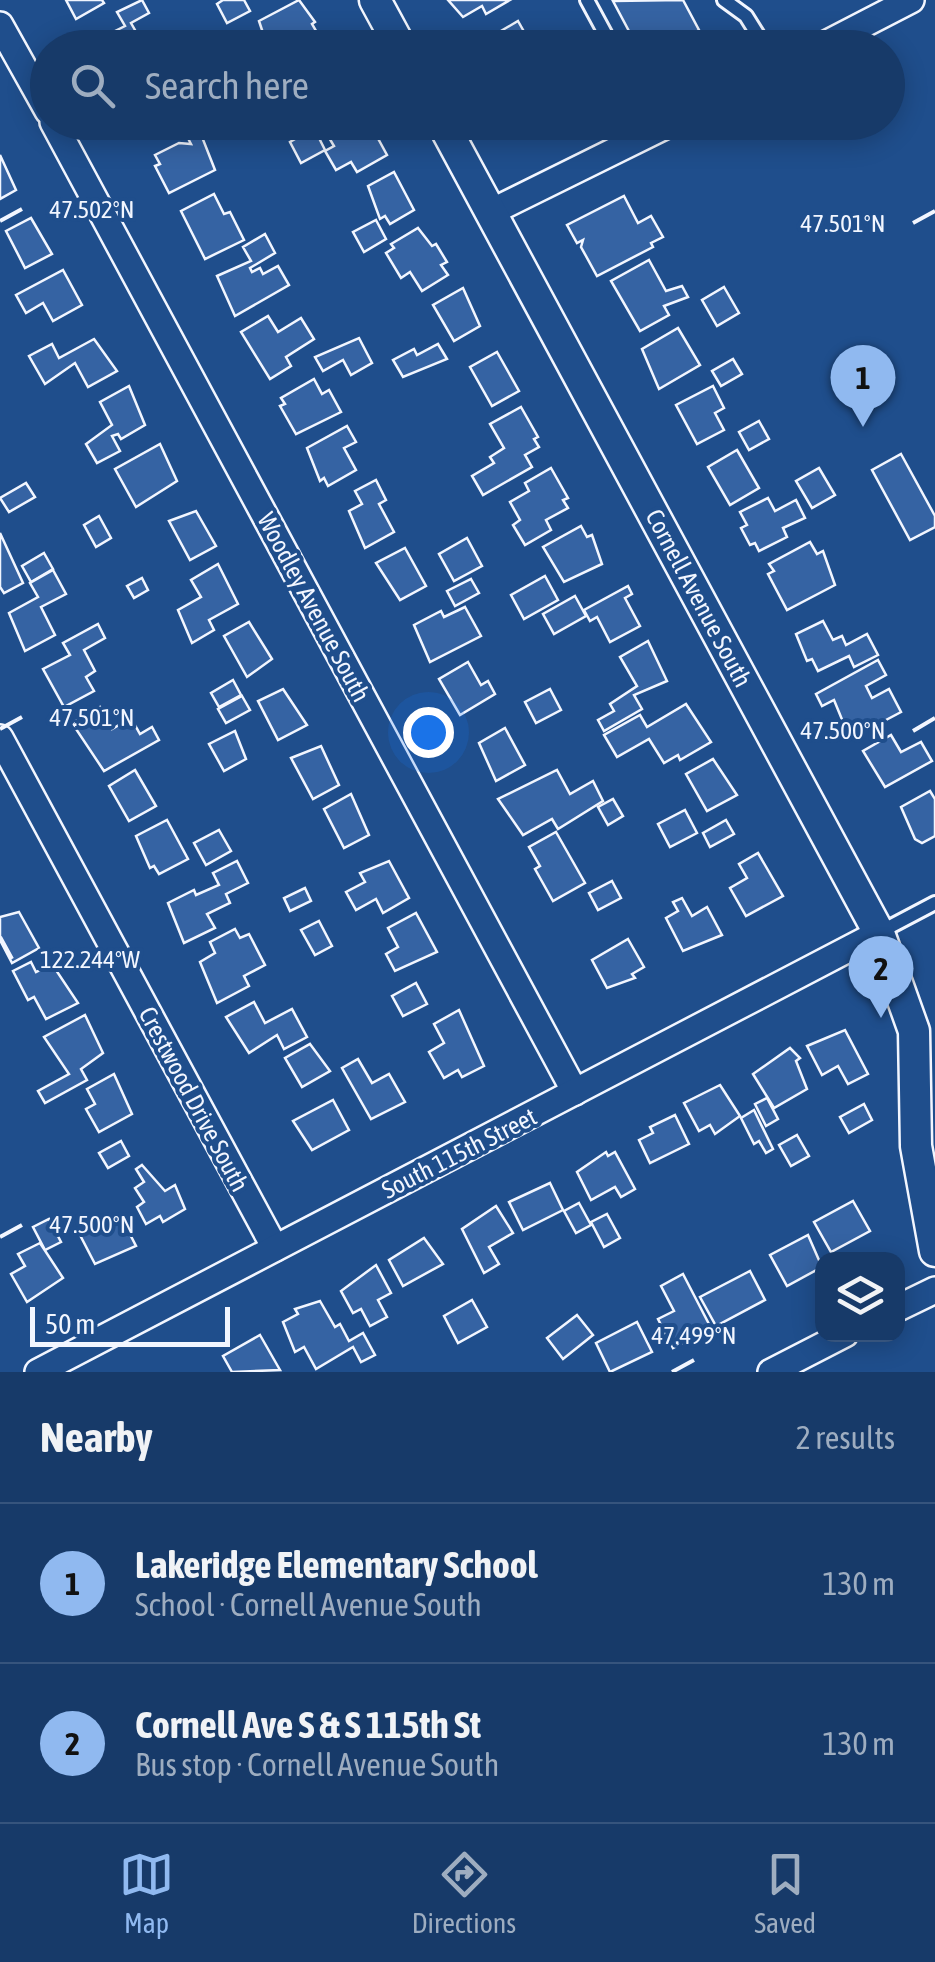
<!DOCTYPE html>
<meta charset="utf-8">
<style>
:root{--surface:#173a69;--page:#244571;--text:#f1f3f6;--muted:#9eadc0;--line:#36547d;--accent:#90b9f0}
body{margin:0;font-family:"Asap Condensed",sans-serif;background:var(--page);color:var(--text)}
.controls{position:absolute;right:30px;bottom:30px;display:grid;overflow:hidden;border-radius:20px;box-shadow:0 5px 25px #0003}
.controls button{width:90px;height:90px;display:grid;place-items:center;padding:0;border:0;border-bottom:2px solid var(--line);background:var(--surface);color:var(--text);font:50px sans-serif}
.scale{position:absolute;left:30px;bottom:25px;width:200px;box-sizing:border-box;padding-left:10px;border:5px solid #f2f6ff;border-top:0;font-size:28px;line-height:35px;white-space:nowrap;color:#f2f6ff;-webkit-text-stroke:8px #1f4e8c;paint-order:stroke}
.you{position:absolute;left:428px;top:732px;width:35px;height:35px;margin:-25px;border:8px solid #fff;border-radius:50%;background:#1a73e8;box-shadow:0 0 0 15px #1a73e833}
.badge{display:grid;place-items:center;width:65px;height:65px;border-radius:50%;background:var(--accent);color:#111;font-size:32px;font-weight:700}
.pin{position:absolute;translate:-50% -82px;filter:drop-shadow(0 2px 5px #0008)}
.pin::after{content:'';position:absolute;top:52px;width:35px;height:30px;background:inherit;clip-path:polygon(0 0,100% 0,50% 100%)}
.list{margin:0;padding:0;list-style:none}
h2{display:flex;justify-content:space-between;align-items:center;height:130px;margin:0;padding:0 40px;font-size:42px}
h2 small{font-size:32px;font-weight:400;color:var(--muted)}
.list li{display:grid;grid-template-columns:65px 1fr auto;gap:30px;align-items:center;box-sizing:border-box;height:160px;padding:0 40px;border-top:2px solid var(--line)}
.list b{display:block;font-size:38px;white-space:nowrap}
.list p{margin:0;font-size:32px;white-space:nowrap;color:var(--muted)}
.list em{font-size:32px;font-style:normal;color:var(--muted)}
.icon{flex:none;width:55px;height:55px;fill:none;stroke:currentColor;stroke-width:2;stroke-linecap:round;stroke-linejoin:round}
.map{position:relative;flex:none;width:935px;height:1372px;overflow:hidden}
.search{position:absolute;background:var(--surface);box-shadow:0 5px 25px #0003;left:30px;right:30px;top:30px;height:110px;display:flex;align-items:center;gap:25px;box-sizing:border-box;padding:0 35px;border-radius:55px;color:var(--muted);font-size:38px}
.sheet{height:450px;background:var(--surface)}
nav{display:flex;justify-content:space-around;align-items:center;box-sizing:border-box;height:140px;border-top:2px solid var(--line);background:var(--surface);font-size:28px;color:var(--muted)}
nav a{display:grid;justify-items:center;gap:5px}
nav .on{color:var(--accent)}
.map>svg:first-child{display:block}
</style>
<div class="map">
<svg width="935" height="1372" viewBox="0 0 935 1372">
<rect width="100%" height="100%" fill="#1f4e8c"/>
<g fill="#3563a3" stroke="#f2f6ff" stroke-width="2.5">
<path d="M 66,0 L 102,0 L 104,3 L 76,19 Z"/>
<path d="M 142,0 L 149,13 L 131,23 L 143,44 L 96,48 L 93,42 L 125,26 L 117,12 Z"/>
<path d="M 223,0 L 244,0 L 250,11 L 227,23 L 217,4 Z"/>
<path d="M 299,0 L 315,22 L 312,24 L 319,36 L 299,48 L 268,48 L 259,21 Z"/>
<path d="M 448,0 L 510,0 L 486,14 L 482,6 L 463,17 Z"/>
<path d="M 683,0 L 699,30 L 665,48 L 638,48 L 613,1 Z"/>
<path d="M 518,21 L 531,44 L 485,48 L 482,42 Z"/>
<path d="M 186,122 L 209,122 L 213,132 L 202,137 L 215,170 L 169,193 L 155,166 L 160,164 L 155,155 L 179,143 L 191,144 L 181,125 Z"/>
<path d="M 362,122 L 369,122 L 387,155 L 357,172 L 351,162 L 336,170 L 325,151 L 334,146 L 328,136 Z"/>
<path d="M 314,128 L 325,150 L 301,163 L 290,142 Z"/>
<path d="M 0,155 L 16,190 L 0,199 Z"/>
<path d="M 394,172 L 414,210 L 390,224 L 385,216 L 380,219 L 368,186 Z"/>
<path d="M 214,194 L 224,214 L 230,212 L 244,240 L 205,259 L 181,211 Z"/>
<path d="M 624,196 L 638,223 L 651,216 L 663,237 L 651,243 L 653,247 L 597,276 L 581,247 L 583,240 L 577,243 L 567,225 Z"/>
<path d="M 31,218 L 52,254 L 25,268 L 6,231 Z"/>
<path d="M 376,220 L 386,239 L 364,252 L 353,232 Z"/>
<path d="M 418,228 L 432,246 L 436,244 L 447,262 L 441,265 L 448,275 L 422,291 L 410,272 L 401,278 L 386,253 L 394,248 L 391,244 Z"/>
<path d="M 265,234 L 275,253 L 250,268 L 252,272 L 260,268 L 263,274 L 278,266 L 289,285 L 235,316 L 217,276 L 251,261 L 243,247 Z"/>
<path d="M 649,260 L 666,291 L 682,286 L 688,297 L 664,306 L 669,315 L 640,331 L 611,281 Z"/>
<path d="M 63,270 L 82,305 L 53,321 L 43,303 L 26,313 L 16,295 Z"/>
<path d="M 724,287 L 739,313 L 717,326 L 702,300 Z"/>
<path d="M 463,288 L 480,326 L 454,341 L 433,305 Z"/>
<path d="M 268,316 L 278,332 L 301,318 L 314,339 L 286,357 L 291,366 L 270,379 L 241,332 Z"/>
<path d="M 678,328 L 700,365 L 659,389 L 642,349 Z"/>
<path d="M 359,338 L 372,363 L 351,375 L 343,360 L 323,371 L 315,357 Z"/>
<path d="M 94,339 L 117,371 L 88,387 L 75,363 L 45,384 L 29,356 L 52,344 L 59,358 Z"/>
<path d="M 438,344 L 447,359 L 403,377 L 393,360 L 414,349 L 417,355 Z"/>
<path d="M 497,352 L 519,391 L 492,406 L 470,367 Z"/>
<path d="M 733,359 L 742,374 L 721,386 L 712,371 Z"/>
<path d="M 314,379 L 322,394 L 329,390 L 341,412 L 296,434 L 280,406 L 285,404 L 281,398 Z"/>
<path d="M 129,386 L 145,425 L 121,439 L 118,434 L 112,436 L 120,451 L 97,463 L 86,444 L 112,425 L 100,402 Z"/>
<path d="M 713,386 L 724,408 L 715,413 L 724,430 L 697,444 L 676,405 Z"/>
<path d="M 521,407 L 538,437 L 534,439 L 539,447 L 525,455 L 532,467 L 483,495 L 472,476 L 494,463 L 490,457 L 504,448 L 490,424 Z"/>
<path d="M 759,421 L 769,439 L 749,450 L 739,432 Z"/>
<path d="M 347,426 L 356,442 L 344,448 L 356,470 L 328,486 L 324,478 L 320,481 L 307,448 Z"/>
<path d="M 160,444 L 177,481 L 136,507 L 115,469 Z"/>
<path d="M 737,450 L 759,488 L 730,505 L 708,467 Z"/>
<path d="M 901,454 L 935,516 L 935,527 L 910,540 L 872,470 Z"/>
<path d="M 551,468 L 568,498 L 563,500 L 568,508 L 546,520 L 551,530 L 525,545 L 513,525 L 520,520 L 510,502 L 529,491 L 525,483 Z"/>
<path d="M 819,468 L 835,495 L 812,508 L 796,481 Z"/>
<path d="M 376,480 L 386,500 L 379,504 L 394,532 L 365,548 L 349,511 L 362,504 L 355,491 Z"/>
<path d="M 26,483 L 35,497 L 9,512 L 0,498 Z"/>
<path d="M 768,498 L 775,511 L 796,500 L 805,518 L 783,528 L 787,537 L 759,551 L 755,543 L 750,545 L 741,528 L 747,525 L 740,512 Z"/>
<path d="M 196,511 L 216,546 L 190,560 L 169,521 Z"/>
<path d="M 99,516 L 111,538 L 96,547 L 84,525 Z"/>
<path d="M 581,526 L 587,537 L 592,535 L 602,564 L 564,582 L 543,547 Z"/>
<path d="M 0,533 L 23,583 L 4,593 L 0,587 Z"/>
<path d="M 467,538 L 482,566 L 454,581 L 439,554 Z"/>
<path d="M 810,542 L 817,554 L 823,551 L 835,585 L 787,610 L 768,574 L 774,571 L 769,564 Z"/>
<path d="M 405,548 L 426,586 L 400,600 L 376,563 Z"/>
<path d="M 44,553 L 53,569 L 31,582 L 22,566 Z"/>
<path d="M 218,564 L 238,604 L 209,620 L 214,630 L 192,643 L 178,610 L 201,597 L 191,580 Z"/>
<path d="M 53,570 L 66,594 L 41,607 L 55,635 L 25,651 L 9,613 L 38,597 L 30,583 Z"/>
<path d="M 545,576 L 558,600 L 524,619 L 511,595 Z"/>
<path d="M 142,578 L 148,590 L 134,598 L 127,586 Z"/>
<path d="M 471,579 L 479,593 L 455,606 L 447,591 Z"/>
<path d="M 628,586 L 632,594 L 625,598 L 640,626 L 610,642 L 597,617 L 590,621 L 584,610 Z"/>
<path d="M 575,596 L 586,616 L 554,634 L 543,614 Z"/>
<path d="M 465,607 L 481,636 L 430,662 L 414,625 L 441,611 L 444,617 Z"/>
<path d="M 823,621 L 833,640 L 842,636 L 846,645 L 867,634 L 878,655 L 854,667 L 849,656 L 818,671 L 812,659 L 807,661 L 796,634 Z"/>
<path d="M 249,622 L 272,659 L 247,677 L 224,636 Z"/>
<path d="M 98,624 L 105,638 L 84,650 L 95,671 L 86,677 L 94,691 L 64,707 L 43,669 L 70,655 L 63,643 Z"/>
<path d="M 648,641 L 667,681 L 634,695 L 642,709 L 604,731 L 598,720 L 614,711 L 610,704 L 637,686 L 620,657 Z"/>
<path d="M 878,660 L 886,675 L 866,686 L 872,698 L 889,689 L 901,712 L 850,739 L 834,700 L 822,706 L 816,694 Z"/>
<path d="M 468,662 L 481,685 L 488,681 L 495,694 L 460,715 L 439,679 Z"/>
<path d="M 233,680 L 241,695 L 219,707 L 211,693 Z"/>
<path d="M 283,689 L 307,725 L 278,740 L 258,701 Z"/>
<path d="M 550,689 L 561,710 L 536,723 L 525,702 Z"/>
<path d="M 242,696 L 250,710 L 226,723 L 218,709 Z"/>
<path d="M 686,704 L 711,742 L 680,760 L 678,755 L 664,763 L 649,739 L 617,757 L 604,735 L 640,715 L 647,727 Z"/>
<path d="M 100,707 L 112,729 L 131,718 L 140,734 L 152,727 L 159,740 L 104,771 L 72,723 Z"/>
<path d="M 505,728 L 525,765 L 496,781 L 479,743 Z"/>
<path d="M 235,731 L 246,759 L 224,771 L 209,744 Z"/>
<path d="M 891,735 L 901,752 L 921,742 L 932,761 L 885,787 L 863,751 Z"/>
<path d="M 321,746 L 339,785 L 313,799 L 291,758 Z"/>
<path d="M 713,759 L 737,795 L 707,811 L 686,774 Z"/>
<path d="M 135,770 L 156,806 L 129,821 L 109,786 Z"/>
<path d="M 557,770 L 570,794 L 593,781 L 603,801 L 558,829 L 552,819 L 523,835 L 498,799 Z"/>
<path d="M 930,791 L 935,799 L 935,836 L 922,843 L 915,839 L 901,807 Z"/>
<path d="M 351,794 L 369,835 L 344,848 L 324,809 Z"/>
<path d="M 613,799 L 623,816 L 608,825 L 598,807 Z"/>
<path d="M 685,810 L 697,833 L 670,847 L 658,824 Z"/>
<path d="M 167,820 L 188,859 L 159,874 L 154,866 L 150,868 L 136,836 Z"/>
<path d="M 726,820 L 734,834 L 710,847 L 703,833 Z"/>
<path d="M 219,830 L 231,851 L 206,865 L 194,843 Z"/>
<path d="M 556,832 L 585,883 L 553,901 L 535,869 L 540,866 L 529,847 Z"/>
<path d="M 758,853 L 783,896 L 746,916 L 730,888 L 747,878 L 739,864 Z"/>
<path d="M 237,861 L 248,883 L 226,894 L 230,903 L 207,914 L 215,928 L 184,943 L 168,903 L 194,890 L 196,895 L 219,885 L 213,873 Z"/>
<path d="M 389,861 L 409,898 L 383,913 L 376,899 L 356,910 L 346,892 L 365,882 L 360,873 Z"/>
<path d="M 612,881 L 621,898 L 598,910 L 589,893 Z"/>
<path d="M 305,888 L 311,901 L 290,911 L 284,898 Z"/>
<path d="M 682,898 L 692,916 L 707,907 L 722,935 L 683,951 L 666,918 L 678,911 L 673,902 Z"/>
<path d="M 19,912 L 39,948 L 12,963 L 0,940 L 0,917 Z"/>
<path d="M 416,913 L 437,952 L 395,971 L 386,954 L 398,947 L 388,928 Z"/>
<path d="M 319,921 L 332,946 L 315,955 L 301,930 Z"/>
<path d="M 235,929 L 240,938 L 249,934 L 265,965 L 244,976 L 249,986 L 217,1003 L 200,962 L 215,953 L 210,942 Z"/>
<path d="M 628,939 L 644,967 L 632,974 L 635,978 L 607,988 L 592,960 Z"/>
<path d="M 31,962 L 36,972 L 52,964 L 78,1003 L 46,1019 L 34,997 L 28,1000 L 13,971 Z"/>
<path d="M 416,983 L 427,1004 L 403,1016 L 392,996 Z"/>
<path d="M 254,1002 L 265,1023 L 292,1009 L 307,1037 L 284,1049 L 277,1035 L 249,1053 L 226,1017 Z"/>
<path d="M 459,1010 L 484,1066 L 462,1077 L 458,1070 L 444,1078 L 429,1052 L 444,1043 L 434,1024 Z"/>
<path d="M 85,1015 L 103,1053 L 81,1069 L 87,1080 L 45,1103 L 38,1091 L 69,1074 L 44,1037 Z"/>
<path d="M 845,1030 L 868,1074 L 848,1084 L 838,1066 L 822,1075 L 807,1046 Z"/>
<path d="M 310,1044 L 330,1071 L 302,1087 L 285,1058 Z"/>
<path d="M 790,1048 L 800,1058 L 796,1061 L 807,1089 L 774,1108 L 753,1074 Z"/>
<path d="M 358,1059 L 372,1083 L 389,1074 L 405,1102 L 371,1119 L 342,1068 Z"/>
<path d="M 114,1074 L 132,1114 L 99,1132 L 86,1109 L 95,1104 L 87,1089 Z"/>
<path d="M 720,1085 L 740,1116 L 715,1134 L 710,1125 L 699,1131 L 684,1103 Z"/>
<path d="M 767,1098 L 778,1119 L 766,1126 L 755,1104 Z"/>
<path d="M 333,1100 L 349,1130 L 312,1150 L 293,1121 Z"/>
<path d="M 864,1104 L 872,1120 L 849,1133 L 840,1117 Z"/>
<path d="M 754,1110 L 773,1149 L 766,1153 L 759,1141 L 754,1144 L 741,1118 Z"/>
<path d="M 675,1115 L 689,1144 L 650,1163 L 639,1140 L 653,1133 L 650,1127 Z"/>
<path d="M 797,1135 L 809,1156 L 791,1166 L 779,1145 Z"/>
<path d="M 121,1141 L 129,1156 L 108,1168 L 99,1153 Z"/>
<path d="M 606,1152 L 608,1156 L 615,1152 L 635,1189 L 621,1197 L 615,1187 L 591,1200 L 577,1172 Z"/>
<path d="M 142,1165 L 165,1191 L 175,1185 L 185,1209 L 163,1222 L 160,1216 L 146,1224 L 137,1207 L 144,1202 L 135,1188 L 144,1182 L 136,1169 Z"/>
<path d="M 550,1183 L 563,1210 L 523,1230 L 509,1202 Z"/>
<path d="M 853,1201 L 870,1231 L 831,1252 L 814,1222 Z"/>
<path d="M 579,1203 L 591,1225 L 576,1233 L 564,1211 Z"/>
<path d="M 496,1206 L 513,1233 L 489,1247 L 499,1264 L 484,1273 L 462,1229 Z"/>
<path d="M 607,1214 L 620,1238 L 604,1247 L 591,1222 Z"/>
<path d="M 120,1215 L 136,1246 L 95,1264 L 80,1235 Z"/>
<path d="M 49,1219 L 61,1242 L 45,1250 L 33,1227 Z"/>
<path d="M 808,1235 L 822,1267 L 787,1286 L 770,1255 Z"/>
<path d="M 424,1238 L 443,1264 L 403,1286 L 389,1260 Z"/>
<path d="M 40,1243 L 63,1278 L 27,1302 L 11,1274 L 25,1266 L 18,1254 Z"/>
<path d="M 376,1265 L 391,1293 L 378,1300 L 387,1317 L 370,1326 L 361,1309 L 353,1313 L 341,1291 Z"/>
<path d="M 750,1271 L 765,1300 L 716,1326 L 700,1297 Z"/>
<path d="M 683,1274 L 711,1328 L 673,1348 L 658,1319 L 674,1311 L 661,1286 Z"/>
<path d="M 472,1300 L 487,1327 L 458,1343 L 444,1316 Z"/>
<path d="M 320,1301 L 335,1327 L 340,1324 L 349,1341 L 363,1333 L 375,1355 L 361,1362 L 353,1347 L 316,1369 L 304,1347 L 295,1352 L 283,1322 L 298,1314 L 295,1309 Z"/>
<path d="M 577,1315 L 593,1335 L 563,1359 L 547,1338 Z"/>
<path d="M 637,1322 L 652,1352 L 610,1372 L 596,1343 Z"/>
<path d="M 260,1335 L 280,1370 L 232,1372 L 223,1356 Z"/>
</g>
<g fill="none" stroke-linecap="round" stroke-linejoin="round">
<defs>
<g id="service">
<path d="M 587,0 L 613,48"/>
<path d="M 724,0 L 746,16 L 766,48"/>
<path d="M 880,932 L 935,903"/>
</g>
<g id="minor">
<path d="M 0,25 L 48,111"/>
<path d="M 818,48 L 911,0"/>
<path d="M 53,122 L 575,1092"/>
<path d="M 491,212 L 673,122"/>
<path d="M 0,738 L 275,1248"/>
<path d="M 898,1308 L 935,1290"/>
<path d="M 38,1372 L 879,933"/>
<path d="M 771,1372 L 845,1334"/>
</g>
<g id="tertiary">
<path d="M 375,0 L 401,48"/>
<path d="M 442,122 L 879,933 L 914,1031 L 916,1146 L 935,1251"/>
</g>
</defs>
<use href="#service" stroke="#f2f6ff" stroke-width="18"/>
<use href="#minor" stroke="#f2f6ff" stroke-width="30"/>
<use href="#tertiary" stroke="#f2f6ff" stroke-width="35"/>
<use href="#service" stroke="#1f4e8c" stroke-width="12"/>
<use href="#minor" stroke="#1f4e8c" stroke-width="25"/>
<use href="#tertiary" stroke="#1f4e8c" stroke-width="30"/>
</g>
<path fill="none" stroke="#f2f6ff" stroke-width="4" d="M 0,221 L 22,209M 913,223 L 935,211M 0,729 L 22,717M 913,731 L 935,718M 0,937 L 12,959M 0,1237 L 22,1225M 672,1372 L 694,1360"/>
<g text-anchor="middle" stroke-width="8" stroke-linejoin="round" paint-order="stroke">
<g font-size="25" fill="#f2f6ff" stroke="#1f4e8c">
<text transform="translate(699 598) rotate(62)" y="9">Cornell Avenue South</text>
<text transform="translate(314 607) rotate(62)" y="9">Woodley Avenue South</text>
<text transform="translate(194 1099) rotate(62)" y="9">Crestwood Drive South</text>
<text transform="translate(459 1153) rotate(-27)" y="9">South 115th Street</text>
</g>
</g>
<g font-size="25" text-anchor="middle" fill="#f2f6ff" stroke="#1f4e8c" stroke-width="8" stroke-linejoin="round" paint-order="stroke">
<text x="92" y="218">47.502°N</text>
<text x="843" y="232">47.501°N</text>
<text x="92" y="726">47.501°N</text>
<text x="843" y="739">47.500°N</text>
<text x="90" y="968">122.244°W</text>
<text x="92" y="1233">47.500°N</text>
<text x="694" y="1344">47.499°N</text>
</g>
</svg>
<div class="controls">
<button><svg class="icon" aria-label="layers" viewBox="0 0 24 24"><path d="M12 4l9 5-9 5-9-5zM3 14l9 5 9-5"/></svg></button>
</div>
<div class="scale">50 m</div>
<div class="you"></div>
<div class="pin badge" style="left:863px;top:427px">1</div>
<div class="pin badge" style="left:881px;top:1018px">2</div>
<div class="search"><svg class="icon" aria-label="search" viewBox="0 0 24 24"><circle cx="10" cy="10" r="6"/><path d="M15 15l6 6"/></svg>Search here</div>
</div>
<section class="sheet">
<h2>Nearby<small>2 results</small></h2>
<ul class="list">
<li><span class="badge">1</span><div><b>Lakeridge Elementary School</b><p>School · Cornell Avenue South</p></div><em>130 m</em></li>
<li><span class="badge">2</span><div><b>Cornell Ave S &amp; S 115th St</b><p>Bus stop · Cornell Avenue South</p></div><em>130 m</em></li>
</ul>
</section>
<nav>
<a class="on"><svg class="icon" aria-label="map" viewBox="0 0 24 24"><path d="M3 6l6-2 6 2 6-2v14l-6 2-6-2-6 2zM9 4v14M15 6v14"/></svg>Map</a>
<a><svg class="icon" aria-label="directions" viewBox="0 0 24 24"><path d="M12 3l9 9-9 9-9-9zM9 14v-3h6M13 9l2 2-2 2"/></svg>Directions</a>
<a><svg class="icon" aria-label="saved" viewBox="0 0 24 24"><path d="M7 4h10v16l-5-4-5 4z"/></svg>Saved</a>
</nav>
